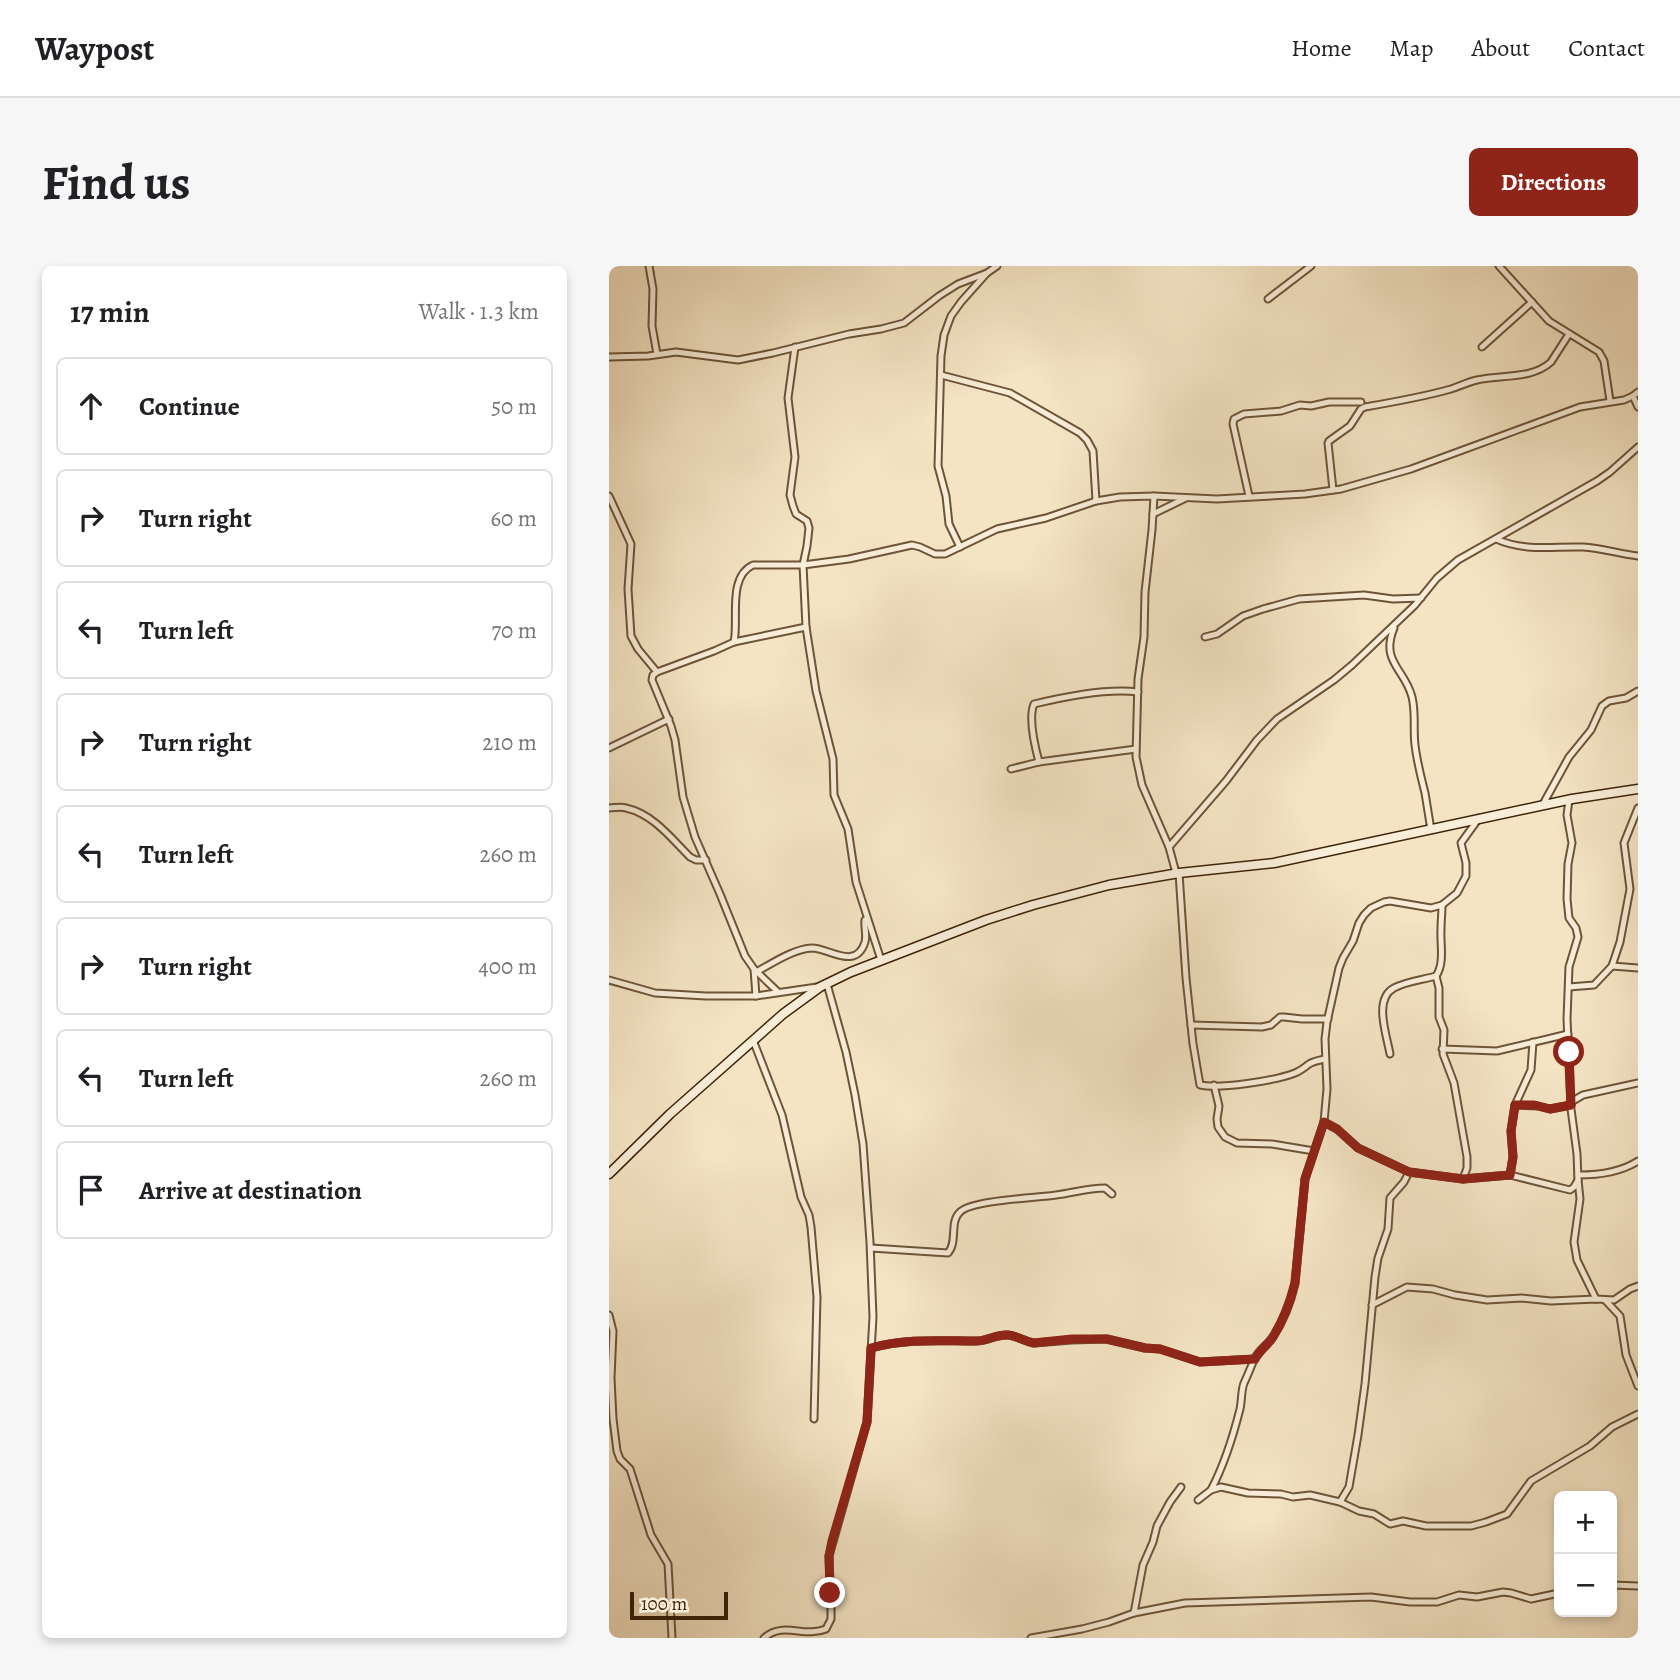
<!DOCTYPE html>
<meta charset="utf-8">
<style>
:root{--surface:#fff;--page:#f6f6f6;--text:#202124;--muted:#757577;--line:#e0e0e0;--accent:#8f2418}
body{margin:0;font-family:Alegreya,serif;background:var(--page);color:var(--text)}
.controls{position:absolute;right:21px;bottom:21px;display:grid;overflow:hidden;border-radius:10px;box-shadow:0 4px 10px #0003}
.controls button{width:63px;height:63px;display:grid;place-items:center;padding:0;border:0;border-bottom:2px solid var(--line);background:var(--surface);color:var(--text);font:35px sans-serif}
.scale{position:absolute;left:21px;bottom:18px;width:98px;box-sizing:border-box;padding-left:7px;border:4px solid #402408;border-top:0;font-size:19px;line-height:24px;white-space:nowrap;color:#402408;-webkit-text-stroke:5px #f8edd9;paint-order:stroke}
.stop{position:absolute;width:21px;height:21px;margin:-16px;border:5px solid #8f2418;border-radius:50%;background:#fff}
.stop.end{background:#8f2418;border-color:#fff;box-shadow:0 2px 7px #0008}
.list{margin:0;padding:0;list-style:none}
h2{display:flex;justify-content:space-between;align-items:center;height:91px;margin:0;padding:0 28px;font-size:30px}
h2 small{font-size:23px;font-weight:400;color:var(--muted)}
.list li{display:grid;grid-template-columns:46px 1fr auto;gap:21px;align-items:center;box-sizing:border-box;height:98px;margin:0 14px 14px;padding:0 14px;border:2px solid var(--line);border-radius:10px}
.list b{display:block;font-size:26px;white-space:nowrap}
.list em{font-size:23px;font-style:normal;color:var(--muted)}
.icon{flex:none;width:38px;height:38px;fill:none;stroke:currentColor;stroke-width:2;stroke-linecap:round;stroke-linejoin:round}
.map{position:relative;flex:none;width:1029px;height:1372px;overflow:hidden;border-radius:10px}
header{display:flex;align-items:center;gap:42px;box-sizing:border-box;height:98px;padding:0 35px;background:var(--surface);border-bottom:2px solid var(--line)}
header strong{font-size:33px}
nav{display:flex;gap:38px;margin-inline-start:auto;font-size:24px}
.intro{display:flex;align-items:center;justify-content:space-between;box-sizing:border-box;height:168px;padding:0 42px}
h1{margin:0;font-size:49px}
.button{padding:18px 32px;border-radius:10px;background:var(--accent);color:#fff;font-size:24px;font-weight:700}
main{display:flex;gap:42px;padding:0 42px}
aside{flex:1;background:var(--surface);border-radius:10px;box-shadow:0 4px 10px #0003}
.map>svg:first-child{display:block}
</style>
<header>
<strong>Waypost</strong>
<nav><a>Home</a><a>Map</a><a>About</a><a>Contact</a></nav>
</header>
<div class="intro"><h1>Find us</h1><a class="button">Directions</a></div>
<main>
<aside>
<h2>17 min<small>Walk · 1.3 km</small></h2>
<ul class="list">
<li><svg class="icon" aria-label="ahead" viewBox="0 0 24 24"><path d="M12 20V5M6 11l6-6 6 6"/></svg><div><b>Continue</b></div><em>50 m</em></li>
<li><svg class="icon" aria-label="right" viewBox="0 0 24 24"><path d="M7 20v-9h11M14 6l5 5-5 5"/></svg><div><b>Turn right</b></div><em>60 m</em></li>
<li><svg class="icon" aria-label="left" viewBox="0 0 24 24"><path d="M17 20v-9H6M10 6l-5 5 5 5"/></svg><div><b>Turn left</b></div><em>70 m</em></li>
<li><svg class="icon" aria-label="right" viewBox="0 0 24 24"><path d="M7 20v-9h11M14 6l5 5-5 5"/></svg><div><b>Turn right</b></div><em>210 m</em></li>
<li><svg class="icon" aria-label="left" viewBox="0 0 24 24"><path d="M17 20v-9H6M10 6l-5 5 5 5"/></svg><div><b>Turn left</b></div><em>260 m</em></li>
<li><svg class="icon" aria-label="right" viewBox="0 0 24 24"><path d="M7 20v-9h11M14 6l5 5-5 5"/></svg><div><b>Turn right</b></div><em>400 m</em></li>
<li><svg class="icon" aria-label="left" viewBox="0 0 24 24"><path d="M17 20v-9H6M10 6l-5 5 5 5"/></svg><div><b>Turn left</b></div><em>260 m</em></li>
<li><svg class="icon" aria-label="arrive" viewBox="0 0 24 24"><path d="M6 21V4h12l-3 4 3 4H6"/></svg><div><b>Arrive at destination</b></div></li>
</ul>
</aside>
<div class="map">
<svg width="1029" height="1372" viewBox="0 0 1029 1372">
<rect width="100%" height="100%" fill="#f4e4c4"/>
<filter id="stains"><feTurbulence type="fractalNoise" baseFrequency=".00286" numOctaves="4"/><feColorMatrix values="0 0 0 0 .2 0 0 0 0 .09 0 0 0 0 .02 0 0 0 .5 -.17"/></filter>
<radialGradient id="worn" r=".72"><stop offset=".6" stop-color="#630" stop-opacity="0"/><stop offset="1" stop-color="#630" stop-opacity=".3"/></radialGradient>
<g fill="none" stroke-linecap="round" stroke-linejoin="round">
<defs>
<g id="street">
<path d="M 40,0 L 44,23 L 43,60 L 48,88"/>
<path d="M 890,0 L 940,55 L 990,86 L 995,95 L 1001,135"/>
<path d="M 659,33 L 702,0"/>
<path d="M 186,81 L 179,132 L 186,191 L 181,229 L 184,240 L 187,248 L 198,255 L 200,262 L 198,280 L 194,299 L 197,361 L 207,425 L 224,493 L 225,529 L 239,563 L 247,616 L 272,694"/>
<path d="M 873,81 L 923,36"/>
<path d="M 0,91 L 39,90 L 67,86 L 129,94 L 164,87 L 240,68 L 272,63 L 295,57 L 330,30 L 349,18 L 378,7 L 388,0"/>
<path d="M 332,109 L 401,127 L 471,167 L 478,174 L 484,185 L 487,235"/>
<path d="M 1024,130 L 1029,141"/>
<path d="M 724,224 L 719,177 L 720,175 L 741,160 L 752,143 L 756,141 C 785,136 814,131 842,123 C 851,120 859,116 868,114 C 893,108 922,114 942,96 L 960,68"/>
<path d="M 0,230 L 22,278 L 19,323 L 22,370 L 29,383 L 48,406"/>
<path d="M 545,230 L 543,264 L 536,326 L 535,371 L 529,413 L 527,491 L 533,519 L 560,581 L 567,607"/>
<path d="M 640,230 L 624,158 L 625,153 L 635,148 L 672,145 L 691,139 L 702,140 L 720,136 L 752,136"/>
<path d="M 544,248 L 577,232"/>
<path d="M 887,273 C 916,286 944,280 974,281 C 993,282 1011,288 1029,290"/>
<path d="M 351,281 L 340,258 L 337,230 L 329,200 L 332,90 L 335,69 L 342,50 L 352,36 L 377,8"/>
<path d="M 785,362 C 771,396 796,403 803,431 C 807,447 804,463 806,479 C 808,496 812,511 816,527 C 818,539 820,552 822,564"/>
<path d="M 596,371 L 608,368 L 634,350 L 654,343 L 690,333 L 755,329 L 784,333 L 812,332"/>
<path d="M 125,376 C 130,354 118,311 144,299 L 194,299 L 240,293 L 303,279 L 311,281 L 326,288 L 336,288 L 388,263 L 437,252 L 487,235 L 511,231 L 545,230 L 608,233 L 696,228 L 732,223 L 802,203 L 971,141 L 1015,134 L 1024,130 L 1029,126"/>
<path d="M 0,482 L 60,453"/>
<path d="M 430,496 C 426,481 419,452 425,438 C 454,431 500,422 529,426"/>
<path d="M 402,503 L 430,496 L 527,483"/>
<path d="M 960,534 L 958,549 L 963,577 L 959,598 L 958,633 L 960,652 L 967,662 L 969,671 L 960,701 L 958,753 L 962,843 L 968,888 L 969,914 L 971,933 L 965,976 L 968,994 L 987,1033"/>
<path d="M 933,540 L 960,491 L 982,464 L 993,440 L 1000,435 L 1017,432 L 1029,425"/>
<path d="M 0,542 C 6,542 12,540 17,542 C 44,548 62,572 81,591 L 87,594 L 97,594"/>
<path d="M 560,581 L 617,515 L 648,474 L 668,453 L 725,414 L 743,399 L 806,339 L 828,312 L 849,294 L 988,215 L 1001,206 L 1029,181"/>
<path d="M 570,607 L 577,712 L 584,778 L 591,819 C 611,823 665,815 686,807 C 691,805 695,802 700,798 C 705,795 711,794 716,793"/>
<path d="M 1003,700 L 1029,702"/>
<path d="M 145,703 L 147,730"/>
<path d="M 147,706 C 164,697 184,683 203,682 C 220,682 247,705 256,676 C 258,669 255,661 256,654"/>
<path d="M 827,710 L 830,722 L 830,751 L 835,764 L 834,788 L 845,817 L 858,891 L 858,902 L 854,913"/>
<path d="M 0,714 L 46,727 L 97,730 L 147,730 L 208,721"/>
<path d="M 960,721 L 985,719 L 1003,700 L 1011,676 L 1021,623 L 1015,577 L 1029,542"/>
<path d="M 169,726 L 145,703 L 136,690 L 111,628 L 86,571 L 74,531 L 66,474 L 62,460 L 43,414 L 44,409 L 48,406 L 105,385 L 125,376 L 197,361"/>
<path d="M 582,759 L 653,761 L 662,759 L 671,751 L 675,751 L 693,753 L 719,753"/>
<path d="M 144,774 L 173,849 L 192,931 L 200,949 L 202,961 L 208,1031 L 205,1153"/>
<path d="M 833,783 L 888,785 L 959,768"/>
<path d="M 781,788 C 778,770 764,733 785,722 C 798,715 813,714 827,710 C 836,697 831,678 832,663 C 832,655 833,647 833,639"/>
<path d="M 605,819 L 610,840 L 608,853 L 609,861 L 616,871 L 628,877 L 663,878 L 705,885"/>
<path d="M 962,836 L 974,829 L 1029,817"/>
<path d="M 906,839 L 929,840 L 941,843 L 962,839"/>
<path d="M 715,856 L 728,863 L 749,882 L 800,906 L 854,913 L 901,909 L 961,924 L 965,921 L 969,914"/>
<path d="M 901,909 L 904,891 L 902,865 L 906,839 L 922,804 L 924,776"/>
<path d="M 969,909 C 988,909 1012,906 1029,895"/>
<path d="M 262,982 L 339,987 C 349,976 340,956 351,946 C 363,934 427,932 447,929 C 463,927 479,922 496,922 L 503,928"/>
<path d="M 996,1034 L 1011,1050 L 1017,1089 L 1029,1120"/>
<path d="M 763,1039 L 798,1021 L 824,1023 L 846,1029 L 878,1034 L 913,1032 L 942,1035 L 987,1033 L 1005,1034 L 1021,1023 L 1029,1020"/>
<path d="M 0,1049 L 4,1065 L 2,1112 L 4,1153 L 8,1185 L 11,1193 L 21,1203 L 42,1269 L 59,1298 L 63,1372"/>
<path d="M 262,1082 C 298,1072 330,1075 367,1075 C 378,1075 388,1068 399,1069 C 409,1070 416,1076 425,1077 L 463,1074 L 497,1073 L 536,1082 L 551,1083 L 591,1096 L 646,1093"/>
<path d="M 602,1224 C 615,1199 624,1171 631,1143 C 633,1134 632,1125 635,1117 C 639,1109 642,1100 646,1092 C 650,1084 658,1079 663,1072 C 674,1056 682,1036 686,1017 L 696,913 L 715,856 L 718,823 L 716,773 L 718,756 L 730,702 L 734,692 L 744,675 L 750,657 L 755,649 L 762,642 L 775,636 L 781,635 L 822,642 L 833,639 L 848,627 L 857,610 L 857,597 L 852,577 L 870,552"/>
<path d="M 589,1234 L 602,1224 L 612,1221 L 639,1227 L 672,1228 L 684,1231 L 701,1229 L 731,1236 L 750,1245 L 765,1248 L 781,1258 L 794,1255 L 817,1260 L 862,1260 L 877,1256 L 898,1248 L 922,1215 L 981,1180 L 1003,1161 L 1029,1148"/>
<path d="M 731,1236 L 740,1221 L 749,1169 L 756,1118 L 766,1011 L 769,992 L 779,963 L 781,932 L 795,916 L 800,906"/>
<path d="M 1003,1319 L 1029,1320"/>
<path d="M 525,1347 L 534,1299 L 544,1276 L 548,1260 L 561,1236 L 572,1221"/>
<path d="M 155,1372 C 174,1355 195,1372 217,1363 L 222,1353 L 222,1344 L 220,1290 L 258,1156 L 264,1051 L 261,976 L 254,878 L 246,829 L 237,786 L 218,718"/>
<path d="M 422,1372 L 473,1363 L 500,1356 L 525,1347 L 576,1337 L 762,1331 L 801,1336 L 828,1336 L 850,1329 L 868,1331 L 894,1326 L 902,1327 L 922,1333 L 950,1327"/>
</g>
<path id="secondary" d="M 0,908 L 61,848 L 174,748 L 211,721 L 242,706 L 377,654 L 424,639 L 500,619 L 570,607 L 665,597 L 963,533 L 1029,523"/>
</defs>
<use href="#street" stroke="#6d5437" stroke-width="9"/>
<use href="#secondary" stroke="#402408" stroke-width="11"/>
<use href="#street" stroke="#f8edd9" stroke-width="5"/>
<use href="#secondary" stroke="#f8edd9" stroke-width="8"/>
</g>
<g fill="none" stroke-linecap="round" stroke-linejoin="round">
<path stroke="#8f2418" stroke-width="9" d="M 221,1327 L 220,1290 L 223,1275 L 258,1156 L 262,1082 C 297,1072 331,1075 367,1075 C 378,1075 388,1068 399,1069 C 409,1070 416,1076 425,1077 L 463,1073 L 498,1073 L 536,1082 L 551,1083 L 591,1096 L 646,1093 C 651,1084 659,1079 664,1071 C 674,1055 681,1036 686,1017 L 696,913 L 715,856 L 728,863 L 749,882 L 800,906 L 854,913 L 901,909 L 904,891 L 902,865 L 906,839 L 925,839 L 941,843 L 962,839 L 960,786"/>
</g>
<rect width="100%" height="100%" filter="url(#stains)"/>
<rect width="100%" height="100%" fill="url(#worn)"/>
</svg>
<div class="controls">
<button>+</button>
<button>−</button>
</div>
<div class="scale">100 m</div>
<div class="stop" style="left:960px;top:786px"></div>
<div class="stop end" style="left:221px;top:1327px"></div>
</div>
</main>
